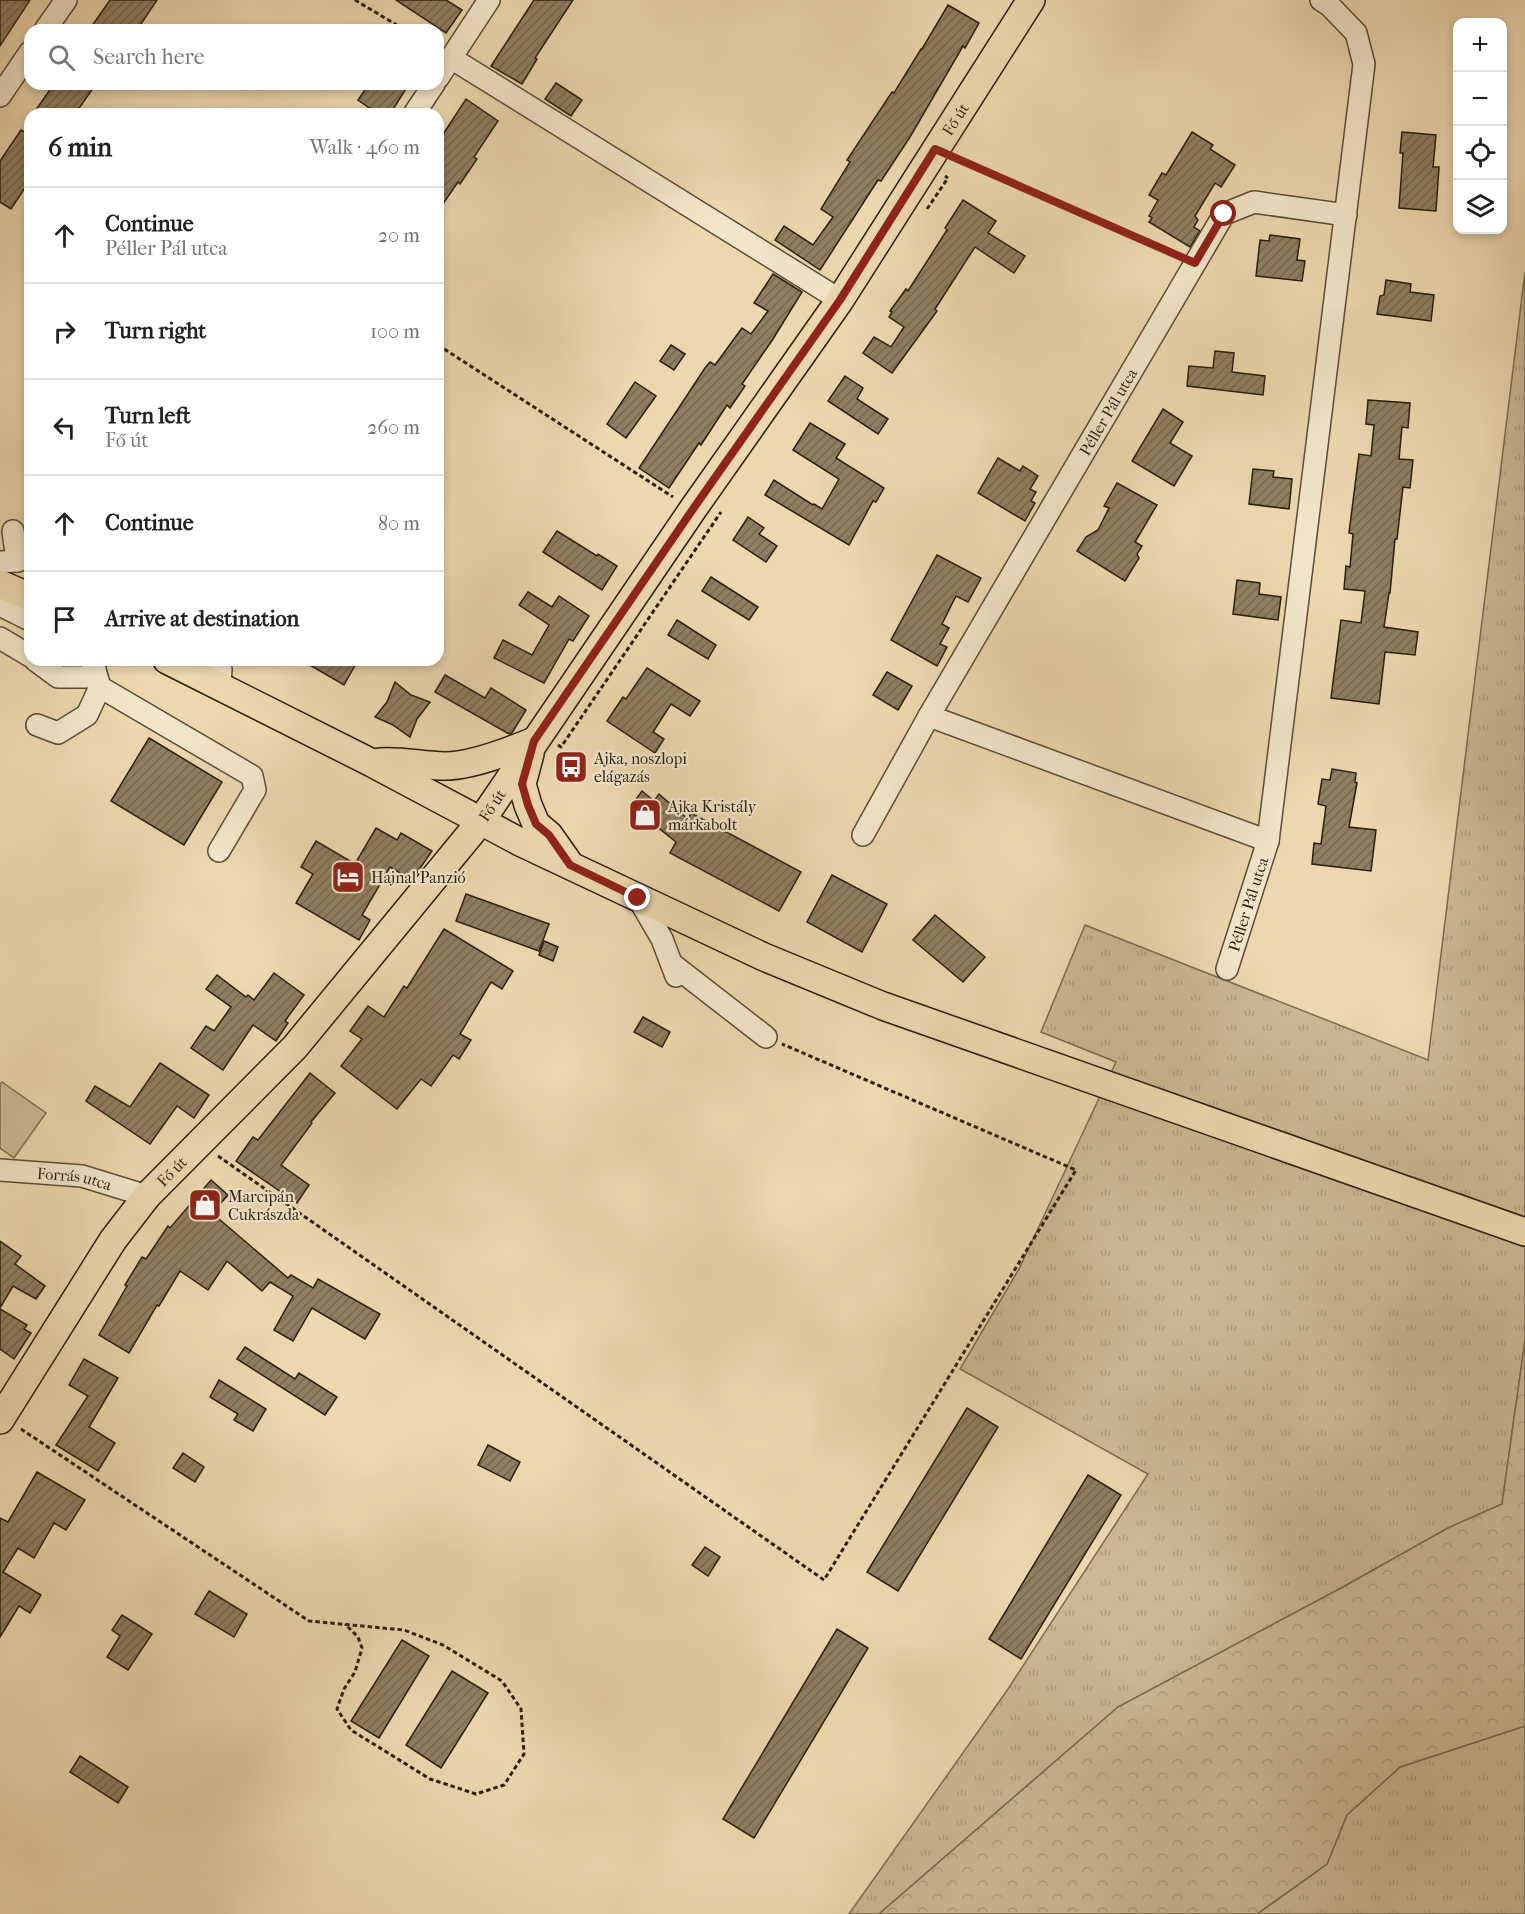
<!DOCTYPE html>
<meta charset="utf-8">
<style>
:root{--surface:#fff;--page:#f6f6f6;--text:#202124;--muted:#757577;--line:#e0e0e0}
body{margin:0;font-family:"IM FELL French Canon",serif;background:var(--page);color:var(--text)}
.controls{position:absolute;right:18px;top:18px;display:grid;overflow:hidden;border-radius:12px;box-shadow:0 3px 9px #0003}
.controls button{width:54px;height:54px;display:grid;place-items:center;padding:0;border:0;border-bottom:2px solid var(--line);background:var(--surface);color:var(--text);font:30px sans-serif}
.stop{position:absolute;width:18px;height:18px;margin:-14px;border:4px solid #8f2418;border-radius:50%;background:#fff}
.stop.end{background:#8f2418;border-color:#fff;box-shadow:0 2px 6px #0008}
.list{margin:0;padding:0;list-style:none}
h2{display:flex;justify-content:space-between;align-items:center;height:78px;margin:0;padding:0 24px;font-size:26px}
h2 small{font-size:20px;font-weight:400;color:var(--muted)}
.list li{display:grid;grid-template-columns:39px 1fr auto;gap:18px;align-items:center;box-sizing:border-box;height:96px;padding:0 24px;border-top:2px solid var(--line)}
.list b{display:block;font-size:22px;white-space:nowrap}
.list p{margin:0;font-size:20px;white-space:nowrap;color:var(--muted)}
.list em{font-size:20px;font-style:normal;color:var(--muted)}
.icon{flex:none;width:33px;height:33px;fill:none;stroke:currentColor;stroke-width:2;stroke-linecap:round;stroke-linejoin:round}
.map{position:relative;flex:none;width:1525px;height:1914px;overflow:hidden}
.search{position:absolute;background:var(--surface);box-shadow:0 3px 9px #0003;left:24px;top:24px;width:420px;height:66px;display:flex;align-items:center;gap:15px;box-sizing:border-box;padding:0 21px;border-radius:18px;color:var(--muted);font-size:22px}
.panel{position:absolute;background:var(--surface);box-shadow:0 3px 9px #0003;left:24px;top:108px;width:420px;height:558px;border-radius:18px}
.map>svg:first-child{display:block}
</style>
<div class="map">
<svg width="1525" height="1914" viewBox="0 0 1525 1914">
<defs>
<pattern id="grass-tufts" width="24" height="20" patternUnits="userSpaceOnUse" patternTransform="scale(1.5)"><rect width="24" height="20" fill="#cbb893"/><path d="M3 7l-1-3M5 7V3M7 7l1-3M15 17l-1-3M17 17v-4M19 17l1-3" fill="none" stroke="#ae9e7e"/></pattern>
<pattern id="forest-crowns" width="20" height="18" patternUnits="userSpaceOnUse" patternTransform="scale(1.5)"><rect width="20" height="18" fill="#cbb893"/><path d="M2 6a3 3 0 1 1 6 0M12 15a3 3 0 1 1 6 0" fill="none" stroke="#ae9e7e"/></pattern>
<pattern id="building-hatch" width="6" height="6" patternUnits="userSpaceOnUse" patternTransform="scale(1.5)"><rect width="6" height="6" fill="#8f7e61"/><path d="M-1 1l2-2M0 6l6-6M5 7l2-2" fill="none" stroke="#75674e"/></pattern>
</defs>
<rect width="100%" height="100%" fill="#ecd7ae"/>
<filter id="stains"><feTurbulence type="fractalNoise" baseFrequency=".00333" numOctaves="4"/><feColorMatrix values="0 0 0 0 .2 0 0 0 0 .09 0 0 0 0 .02 0 0 0 .5 -.17"/></filter>
<radialGradient id="worn" r=".72"><stop offset=".6" stop-color="#630" stop-opacity="0"/><stop offset="1" stop-color="#630" stop-opacity=".3"/></radialGradient>
<g fill="url(#grass-tufts)" stroke="#7a6b50" stroke-width="1.5">
<path d="M 1525,272 L 1525,1340 L 1502,1504 L 1448,1528 L 1343,1587 L 1118,1707 L 879,1914 L 849,1914 L 1006,1692 L 1148,1474 L 960,1369 L 1019,1269 L 1116,1062 L 1041,1032 L 1085,925 L 1428,1060 Z"/>
<path d="M 1525,1726 L 1525,1914 L 1257,1914 L 1327,1864 L 1347,1815 L 1400,1767 Z"/>
</g>
<path fill="url(#forest-crowns)" stroke="#7a6b50" stroke-width="1.5" d="M 1525,1340 L 1525,1726 L 1400,1767 L 1347,1815 L 1327,1864 L 1257,1914 L 879,1914 L 1118,1707 L 1343,1587 L 1448,1528 L 1502,1504 Z"/>
<path fill="#cbb893" stroke="#7a6b50" stroke-width="1.5" d="M 2,1082 L 46,1113 L 14,1158 L 0,1148 L 0,1084 Z"/>
<g fill="url(#building-hatch)" stroke="#2a1e0e" stroke-width="1.5">
<path d="M 0,0 L 30,0 L 0,46 Z"/>
<path d="M 110,0 L 157,0 L 137,30 L 89,30 Z"/>
<path d="M 396,0 L 446,0 L 462,10 L 446,33 Z"/>
<path d="M 534,0 L 573,0 L 535,58 L 537,59 L 522,84 L 491,66 Z"/>
<path d="M 948,5 L 979,23 L 965,48 L 963,46 L 910,137 L 881,181 L 878,180 L 820,270 L 775,240 L 784,226 L 813,245 L 833,217 L 821,209 L 850,162 L 847,160 L 892,92 L 894,93 L 921,49 L 922,49 Z"/>
<path d="M 556,83 L 582,100 L 571,116 L 545,99 Z"/>
<path d="M 54,84 L 96,84 L 75,114 L 33,114 Z"/>
<path d="M 369,84 L 409,84 L 390,114 L 378,114 L 358,100 Z"/>
<path d="M 466,99 L 498,121 L 474,157 L 477,159 L 460,184 L 458,182 L 438,211 L 438,142 Z"/>
<path d="M 21,130 L 30,135 L 30,180 L 11,209 L 0,202 L 0,161 Z"/>
<path d="M 1192,132 L 1213,145 L 1210,149 L 1235,165 L 1221,187 L 1215,183 L 1195,216 L 1198,220 L 1194,227 L 1200,231 L 1190,247 L 1149,222 L 1152,218 L 1149,216 L 1158,200 L 1149,195 L 1162,173 L 1166,175 Z"/>
<path d="M 1402,132 L 1436,135 L 1433,167 L 1439,167 L 1436,211 L 1399,208 L 1403,153 L 1400,153 Z"/>
<path d="M 963,200 L 996,221 L 988,233 L 1025,256 L 1014,273 L 975,247 L 935,309 L 937,311 L 892,373 L 863,353 L 874,337 L 891,347 L 904,327 L 889,317 L 892,312 L 890,311 L 906,289 L 908,291 L 947,230 L 945,228 Z"/>
<path d="M 1270,235 L 1300,239 L 1297,260 L 1305,261 L 1302,281 L 1256,276 L 1260,240 L 1269,241 Z"/>
<path d="M 773,274 L 802,292 L 773,339 L 742,384 L 745,386 L 730,408 L 727,405 L 701,445 L 699,443 L 669,488 L 639,468 L 705,368 L 710,362 L 715,365 L 742,328 L 751,334 L 768,311 L 754,303 Z"/>
<path d="M 1386,280 L 1411,284 L 1410,292 L 1434,295 L 1431,321 L 1377,314 L 1380,296 L 1384,295 Z"/>
<path d="M 671,345 L 685,354 L 674,370 L 660,361 Z"/>
<path d="M 1215,351 L 1234,353 L 1232,372 L 1265,376 L 1263,395 L 1187,386 L 1189,366 L 1213,368 Z"/>
<path d="M 845,376 L 863,388 L 857,399 L 888,419 L 878,434 L 828,401 Z"/>
<path d="M 635,382 L 656,396 L 626,438 L 607,424 Z"/>
<path d="M 1368,400 L 1410,403 L 1408,428 L 1402,427 L 1399,459 L 1413,460 L 1410,488 L 1403,487 L 1397,539 L 1395,539 L 1390,593 L 1389,593 L 1384,627 L 1418,632 L 1415,655 L 1385,652 L 1379,704 L 1331,698 L 1341,620 L 1361,623 L 1365,591 L 1344,589 L 1346,566 L 1350,567 L 1353,534 L 1349,533 L 1359,454 L 1371,456 L 1374,425 L 1366,424 Z"/>
<path d="M 1163,409 L 1183,422 L 1170,443 L 1192,456 L 1174,486 L 1132,461 Z"/>
<path d="M 810,423 L 845,444 L 836,458 L 884,488 L 876,502 L 873,501 L 849,545 L 765,495 L 774,480 L 813,505 L 814,504 L 822,509 L 839,479 L 793,450 Z"/>
<path d="M 998,458 L 1020,471 L 1023,466 L 1038,476 L 1030,489 L 1036,492 L 1031,501 L 1035,503 L 1025,521 L 978,493 Z"/>
<path d="M 1253,469 L 1274,471 L 1273,477 L 1292,479 L 1289,509 L 1249,504 Z"/>
<path d="M 1117,483 L 1157,505 L 1135,542 L 1142,546 L 1137,554 L 1139,558 L 1125,581 L 1077,551 L 1086,537 L 1098,530 L 1109,508 L 1104,506 Z"/>
<path d="M 748,517 L 764,528 L 759,534 L 777,546 L 766,562 L 733,540 Z"/>
<path d="M 557,531 L 597,556 L 598,554 L 617,566 L 602,590 L 543,552 Z"/>
<path d="M 937,555 L 981,578 L 968,602 L 956,596 L 942,624 L 949,628 L 940,644 L 947,647 L 937,666 L 891,640 Z"/>
<path d="M 711,577 L 758,607 L 749,620 L 702,591 Z"/>
<path d="M 1237,580 L 1260,583 L 1259,594 L 1281,597 L 1278,620 L 1233,614 Z"/>
<path d="M 528,592 L 552,607 L 559,596 L 589,616 L 573,641 L 569,639 L 544,683 L 494,658 L 503,640 L 532,655 L 549,625 L 519,605 Z"/>
<path d="M 677,620 L 716,645 L 708,659 L 668,635 Z"/>
<path d="M 301,660 L 358,660 L 344,685 Z"/>
<path d="M 647,668 L 700,701 L 690,716 L 671,704 L 653,732 L 664,739 L 655,753 L 607,721 L 623,697 L 626,699 Z"/>
<path d="M 887,672 L 912,686 L 898,710 L 873,695 Z"/>
<path d="M 445,675 L 485,698 L 491,688 L 526,710 L 512,733 L 509,734 L 435,692 Z"/>
<path d="M 395,682 L 411,695 L 430,702 L 417,719 L 410,737 L 393,725 L 375,717 L 387,702 Z"/>
<path d="M 149,738 L 222,782 L 184,845 L 111,801 Z"/>
<path d="M 1332,769 L 1356,773 L 1355,782 L 1357,783 L 1349,827 L 1376,830 L 1371,871 L 1312,864 L 1314,843 L 1321,844 L 1326,806 L 1318,804 L 1322,779 L 1330,780 Z"/>
<path d="M 642,791 L 654,801 L 659,794 L 688,819 L 691,813 L 801,872 L 779,911 L 670,853 L 676,842 L 631,806 Z"/>
<path d="M 376,828 L 397,840 L 401,833 L 432,851 L 412,880 L 390,867 L 362,915 L 370,920 L 359,940 L 296,903 L 313,874 L 301,867 L 316,841 L 355,864 Z"/>
<path d="M 832,875 L 887,904 L 862,952 L 807,922 Z"/>
<path d="M 466,894 L 549,924 L 539,951 L 456,921 Z"/>
<path d="M 935,915 L 985,957 L 963,982 L 913,940 Z"/>
<path d="M 444,929 L 513,971 L 502,989 L 491,982 L 460,1034 L 471,1040 L 459,1059 L 453,1055 L 431,1086 L 421,1079 L 397,1109 L 341,1066 L 362,1039 L 350,1031 L 368,1006 L 384,1017 L 404,986 L 407,988 Z"/>
<path d="M 544,941 L 558,947 L 553,961 L 539,955 Z"/>
<path d="M 274,973 L 304,995 L 285,1021 L 288,1023 L 276,1041 L 253,1025 L 223,1070 L 191,1048 L 206,1026 L 214,1031 L 231,1007 L 206,989 L 217,975 L 246,997 L 248,995 L 254,1000 Z"/>
<path d="M 643,1017 L 670,1032 L 662,1047 L 634,1032 Z"/>
<path d="M 160,1063 L 209,1095 L 194,1118 L 177,1106 L 150,1144 L 86,1101 L 95,1086 L 130,1107 Z"/>
<path d="M 310,1073 L 335,1093 L 311,1122 L 312,1123 L 281,1165 L 309,1185 L 297,1203 L 236,1161 L 253,1137 L 258,1140 Z"/>
<path d="M 211,1180 L 228,1195 L 212,1213 L 288,1278 L 291,1275 L 313,1288 L 318,1279 L 380,1314 L 365,1339 L 312,1308 L 293,1341 L 274,1330 L 293,1296 L 270,1282 L 262,1291 L 227,1261 L 208,1290 L 180,1271 L 159,1306 L 157,1305 L 129,1353 L 99,1335 L 127,1286 L 125,1285 L 142,1257 L 146,1259 L 168,1226 L 170,1228 Z"/>
<path d="M 0,1241 L 21,1256 L 15,1264 L 45,1286 L 36,1299 L 13,1286 L 0,1308 Z"/>
<path d="M 0,1309 L 27,1325 L 24,1329 L 31,1333 L 14,1359 L 0,1349 Z"/>
<path d="M 245,1347 L 295,1379 L 299,1373 L 337,1397 L 325,1415 L 237,1359 Z"/>
<path d="M 84,1359 L 118,1378 L 89,1427 L 115,1443 L 98,1471 L 56,1445 L 88,1396 L 69,1385 Z"/>
<path d="M 219,1380 L 266,1409 L 253,1431 L 234,1420 L 238,1414 L 210,1397 Z"/>
<path d="M 967,1408 L 998,1427 L 898,1591 L 867,1572 Z"/>
<path d="M 488,1445 L 520,1462 L 510,1481 L 478,1465 Z"/>
<path d="M 183,1453 L 204,1467 L 195,1482 L 173,1468 Z"/>
<path d="M 37,1472 L 85,1500 L 66,1530 L 54,1523 L 34,1558 L 18,1548 L 3,1572 L 41,1595 L 30,1613 L 19,1606 L 0,1637 L 0,1518 L 8,1522 Z"/>
<path d="M 1088,1475 L 1121,1495 L 1021,1659 L 989,1639 Z"/>
<path d="M 705,1547 L 720,1557 L 708,1576 L 692,1565 Z"/>
<path d="M 209,1591 L 247,1614 L 234,1637 L 195,1614 Z"/>
<path d="M 122,1615 L 152,1634 L 128,1670 L 107,1657 L 120,1636 L 112,1630 Z"/>
<path d="M 837,1629 L 868,1648 L 754,1838 L 723,1819 Z"/>
<path d="M 402,1640 L 429,1656 L 379,1738 L 351,1721 Z"/>
<path d="M 452,1671 L 488,1693 L 441,1768 L 406,1745 Z"/>
<path d="M 80,1756 L 128,1787 L 118,1803 L 70,1772 Z"/>
</g>
<g fill="none" stroke-linecap="round" stroke-linejoin="round">
<defs>
<g id="minor">
<path d="M 45,30 L 66,0"/>
<path d="M 451,58 L 840,300"/>
<path d="M 438,78 L 489,0"/>
<path d="M 0,96 L 30,52"/>
<path d="M 414,114 L 434,84"/>
<path d="M 13,531 L 17,561"/>
<path d="M 0,562 L 17,561 L 30,557"/>
<path d="M 0,605 L 30,620"/>
<path d="M 0,638 L 30,656"/>
<path d="M 35,660 L 58,677 L 86,677 L 95,668"/>
<path d="M 92,660 L 100,687 L 252,776 L 255,790 L 219,851"/>
<path d="M 215,660 L 221,668 L 220,686"/>
<path d="M 929,716 L 1268,841"/>
<path d="M 37,725 L 58,733 L 87,715 L 100,687"/>
<path id="s1" d="M 863,835 L 929,716 L 1224,214 L 1254,202 L 1346,215"/>
<path d="M 638,898 L 662,939 L 676,976"/>
<path d="M 672,964 L 766,1037"/>
<path id="s2" d="M 1227,969 L 1268,841 L 1364,64 L 1356,33 L 1329,5 L 1321,0"/>
<path id="s3" d="M 0,1170 L 82,1176 L 147,1196"/>
</g>
<g id="major">
<path d="M 0,584 L 30,597"/>
<path d="M 167,660 L 372,763 L 522,843 L 764,957 L 883,1006 L 1525,1232"/>
<path d="M 530,754 L 522,784 L 528,805 L 536,824 L 549,835 L 568,862"/>
<path d="M 380,762 C 401,760 423,766 445,766 C 471,766 510,751 534,741"/>
<path id="s4" d="M 0,1420 L 113,1240 L 147,1196 L 295,1047 L 481,821 L 693,509 L 840,300 L 1031,0"/>
</g>
</defs>
<use href="#minor" stroke="#5a4c36" stroke-width="24"/>
<use href="#major" stroke="#2a1e0e" stroke-width="30"/>
<g stroke="#2a1e0e" stroke-width="3" stroke-dasharray="4.5 3" stroke-linecap="butt">
<path d="M 355,0 L 405,30"/>
<path d="M 955,158 L 1177,255"/>
<path d="M 927,209 L 948,178 L 945,176"/>
<path d="M 438,345 L 673,497"/>
<path d="M 558,745 L 561,747 L 721,512"/>
<path d="M 218,1156 L 824,1580 L 1076,1170 L 782,1044"/>
<path d="M 21,1429 L 309,1621 L 404,1630 L 443,1645 L 502,1681 L 521,1709 L 524,1754 L 504,1785 L 476,1794 L 430,1779 L 351,1730 L 337,1709 L 344,1689 L 355,1672 L 362,1648 L 358,1637 L 345,1624"/>
</g>
<use href="#minor" stroke="#f3e5ca" stroke-width="21"/>
<use href="#major" stroke="#ecd7ae" stroke-width="27"/>
</g>
<g fill="none" stroke-linecap="round" stroke-linejoin="round">
<path stroke="#8f2418" stroke-width="8" d="M 638,898 L 570,865 L 549,835 L 536,824 L 528,805 L 522,784 L 534,741 L 693,509 L 840,300 L 935,149 L 1195,263 L 1224,214"/>
</g>
<defs>
<symbol id="bus-square" viewBox="-11 -11 22 22"><rect x="-9" y="-9" width="18" height="18" rx="4" fill="#8f2418" stroke="#f3e5ca"/><path d="M-5-6H5V4H4V6H2V4H-2V6H-4V4H-5ZM-3.5-4V0h7V-4ZM-3.5 1.2v1.5H-2V1.2ZM2 1.2v1.5H3.5V1.2Z" fill="#fff"/></symbol>
<symbol id="shop-square" viewBox="-11 -11 22 22"><rect x="-9" y="-9" width="18" height="18" rx="4" fill="#8f2418" stroke="#f3e5ca"/><path d="M-5-2.5h2.3a2.7 3.5 0 0 1 5.4 0H5L5.5 6h-11ZM-1.5-2.5h3a1.5 2.3 0 0 0-3 0Z" fill="#fff"/></symbol>
<symbol id="hotel-square" viewBox="-11 -11 22 22"><rect x="-9" y="-9" width="18" height="18" rx="4" fill="#8f2418" stroke="#f3e5ca"/><path d="M-6-4.5h1.5V1H6V5H4.5V3h-9V5H-6ZM-4 0a1.8 1.8 0 1 1 3.6 0ZM.5 0V-2.5h3Q6-2.5 6 0Z" fill="#fff"/></symbol>
</defs>
<g fill-rule="evenodd">
<use href="#bus-square" x="552" y="748" width="38" height="38"/>
<use href="#shop-square" x="626" y="796" width="38" height="38"/>
<use href="#hotel-square" x="329" y="858" width="38" height="38"/>
<use href="#shop-square" x="186" y="1186" width="38" height="38"/>
</g>
<g text-anchor="middle" stroke-width="4.5" stroke-linejoin="round" paint-order="stroke">
<g font-size="16" fill="#2a1e0e" stroke="#f3e5ca">
<text dy="6" stroke="none"><textPath href="#s4" startOffset="1618">Fő út</textPath></text>
<text dy="6" stroke="none"><textPath href="#s1" startOffset="489">Péller Pál utca</textPath></text>
<text dy="6" stroke="none"><textPath href="#s4" startOffset="790">Fő út</textPath></text>
<text dy="6" stroke="none"><textPath href="#s2" startOffset="68">Péller Pál utca</textPath></text>
<text dy="6" stroke="none"><textPath href="#s4" startOffset="303">Fő út</textPath></text>
<text dy="6" stroke="none"><textPath href="#s3" startOffset="75">Forrás utca</textPath></text>
</g>
<g font-size="16" fill="#2a1e0e" stroke="#f3e5ca" text-anchor="start">
<text x="594" y="764">Ajka, noszlopi<tspan x="594" dy="18">elágazás</tspan></text>
<text x="668" y="812">Ajka Kristály<tspan x="668" dy="18">márkabolt</tspan></text>
<text x="371" y="883">Hajnal Panzió</text>
<text x="228" y="1202">Marcipán<tspan x="228" dy="18">Cukrászda</tspan></text>
</g>
</g>
<rect width="100%" height="100%" filter="url(#stains)"/>
<rect width="100%" height="100%" fill="url(#worn)"/>
</svg>
<div class="controls">
<button>+</button>
<button>−</button>
<button><svg class="icon" aria-label="locate" viewBox="0 0 24 24"><circle cx="12" cy="12" r="6"/><path d="M12 2v4M12 18v4M2 12h4M18 12h4"/></svg></button>
<button><svg class="icon" aria-label="layers" viewBox="0 0 24 24"><path d="M12 4l9 5-9 5-9-5zM3 14l9 5 9-5"/></svg></button>
</div>
<div class="stop" style="left:1224px;top:214px"></div>
<div class="stop end" style="left:638px;top:898px"></div>
<div class="search"><svg class="icon" aria-label="search" viewBox="0 0 24 24"><circle cx="10" cy="10" r="6"/><path d="M15 15l6 6"/></svg>Search here</div>
<section class="panel">
<h2>6 min<small>Walk · 460 m</small></h2>
<ul class="list">
<li><svg class="icon" aria-label="ahead" viewBox="0 0 24 24"><path d="M12 20V5M6 11l6-6 6 6"/></svg><div><b>Continue</b><p>Péller Pál utca</p></div><em>20 m</em></li>
<li><svg class="icon" aria-label="right" viewBox="0 0 24 24"><path d="M7 20v-9h11M14 6l5 5-5 5"/></svg><div><b>Turn right</b></div><em>100 m</em></li>
<li><svg class="icon" aria-label="left" viewBox="0 0 24 24"><path d="M17 20v-9H6M10 6l-5 5 5 5"/></svg><div><b>Turn left</b><p>Fő út</p></div><em>260 m</em></li>
<li><svg class="icon" aria-label="ahead" viewBox="0 0 24 24"><path d="M12 20V5M6 11l6-6 6 6"/></svg><div><b>Continue</b></div><em>80 m</em></li>
<li><svg class="icon" aria-label="arrive" viewBox="0 0 24 24"><path d="M6 21V4h12l-3 4 3 4H6"/></svg><div><b>Arrive at destination</b></div></li>
</ul>
</section>
</div>
